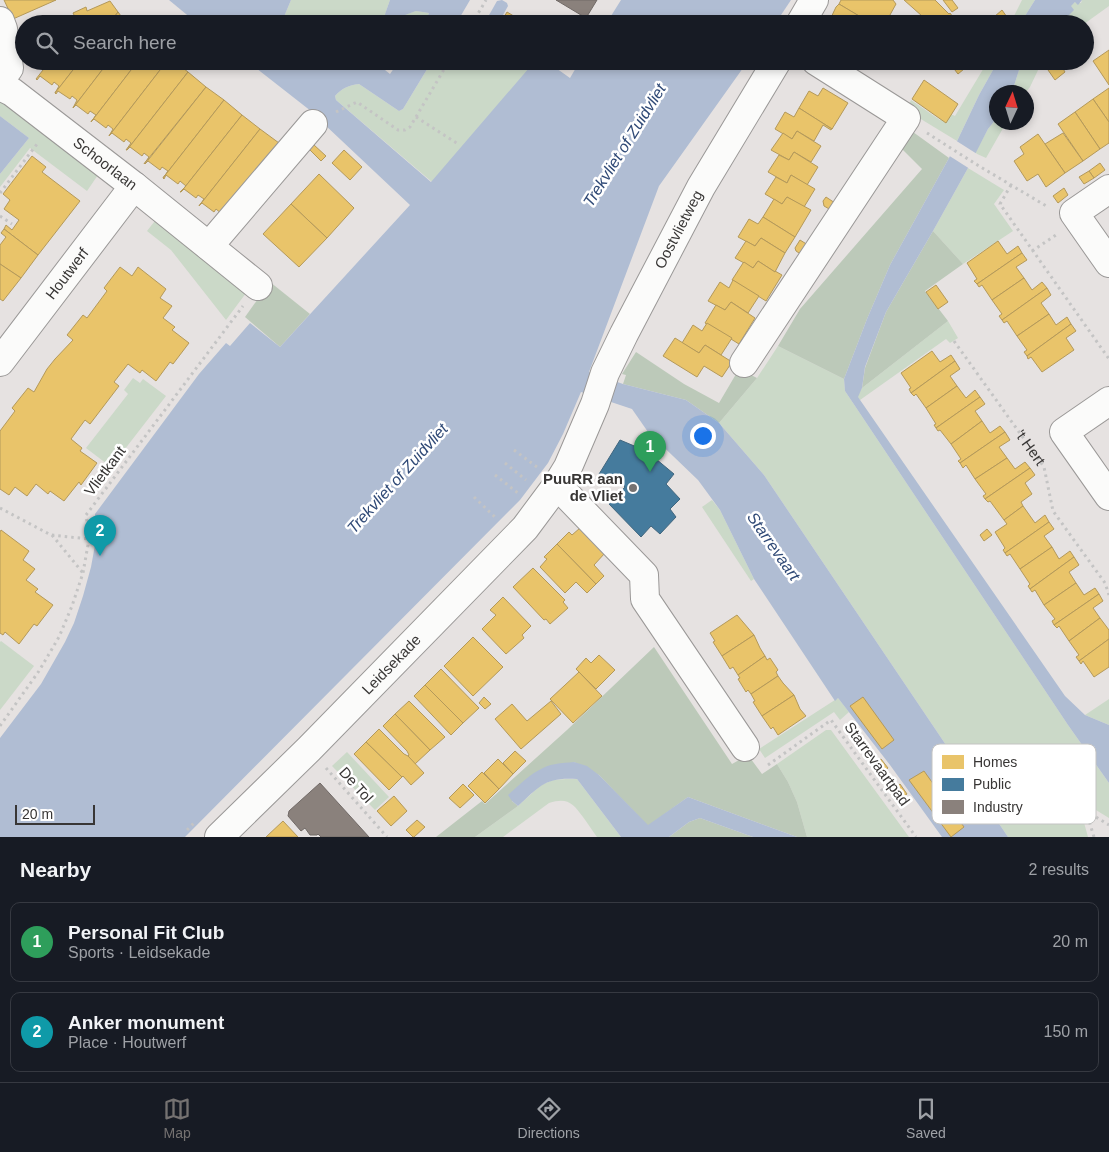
<!DOCTYPE html>
<meta charset="utf-8">
<style>
:root{--surface:#171b24;--page:#242831;--text:#f1f3f6;--muted:#9ea1a6;--line:#363941;--accent:#757271}
body{margin:0;font-family:Helvetica,sans-serif;background:var(--page);color:var(--text)}
.compass{position:absolute;left:989px;top:85px;width:45px;height:45px;border-radius:50%;background:var(--surface);box-shadow:0 2px 8px #0003;rotate:4deg}
.scale{position:absolute;left:15px;bottom:12px;width:80px;box-sizing:border-box;padding-left:5px;border:2px solid #383635;border-top:0;font-size:14px;line-height:18px;white-space:nowrap;color:#383635;-webkit-text-stroke:4px #fff;paint-order:stroke}
.you{position:absolute;left:702px;top:435px;width:18px;height:18px;margin:-12px;border:4px solid #fff;border-radius:50%;background:#1a73e8;box-shadow:0 0 0 8px #1a73e833}
.badge{display:grid;place-items:center;width:32px;height:32px;border-radius:50%;background:var(--accent);color:#fff;font-size:16px;font-weight:700}
.pin{position:absolute;translate:-50% -41px;filter:drop-shadow(0 1px 2px #0008)}
.pin::after{content:'';position:absolute;top:26px;width:18px;height:15px;background:inherit;clip-path:polygon(0 0,100% 0,50% 100%)}
.list{margin:0;padding:0;list-style:none}
h2{display:flex;justify-content:space-between;align-items:center;height:65px;margin:0;padding:0 20px;font-size:21px}
h2 small{font-size:16px;font-weight:400;color:var(--muted)}
.list li{display:grid;grid-template-columns:32px 1fr auto;gap:15px;align-items:center;box-sizing:border-box;height:80px;margin:0 10px 10px;padding:0 10px;border:1px solid var(--line);border-radius:10px}
.list b{display:block;font-size:19px;white-space:nowrap}
.list p{margin:0;font-size:16px;white-space:nowrap;color:var(--muted)}
.list em{font-size:16px;font-style:normal;color:var(--muted)}
.icon{flex:none;width:28px;height:28px;fill:none;stroke:currentColor;stroke-width:2;stroke-linecap:round;stroke-linejoin:round}
.map{position:relative;flex:none;width:1109px;height:837px;overflow:hidden}
.search{position:absolute;background:var(--surface);box-shadow:0 2px 8px #0003;left:15px;right:15px;top:15px;height:55px;display:flex;align-items:center;gap:12px;box-sizing:border-box;padding:0 18px;border-radius:28px;color:var(--muted);font-size:19px}
.sheet{height:245px;background:var(--surface)}
nav{display:flex;justify-content:space-around;align-items:center;box-sizing:border-box;height:70px;border-top:1px solid var(--line);background:var(--surface);font-size:14px;color:var(--muted)}
nav a{display:grid;justify-items:center;gap:2px}
nav .on{color:var(--accent)}
.map>svg:first-child{display:block}
</style>
<div class="map">
<svg width="1109" height="837" viewBox="0 0 1109 837">
<rect width="100%" height="100%" fill="#e6e2e1"/>
<g fill="#cbd9c8">
<path d="M 291,0 L 390,0 L 385,14 L 386,21 L 416,11 L 429,13 L 423,24 L 281,24 Z"/>
<path d="M 1022,0 L 1035,0 L 1020,24 L 1010,24 Z"/>
<path d="M 1082,0 L 1109,0 L 1109,6 L 1084,24 L 1060,24 L 1073,10 L 1070,6 L 1075,2 L 1081,3 Z"/>
<path d="M 432,61 L 523,61 L 532,66 L 432,182 L 336,100 L 335,96 C 342,88 349,85 359,84 L 399,111 L 403,109 Z"/>
<path d="M 988,61 L 998,61 L 979,95 L 957,141 L 906,110 L 911,100 L 940,120 L 946,112 L 955,116 Z"/>
<path d="M 1026,61 L 1046,61 L 1040,66 L 1030,87 L 1026,92 L 1012,92 L 1019,70 Z"/>
<path d="M 0,94 L 100,172 L 87,191 L 30,148 L 0,187 L 0,174 L 29,138 L 0,116 Z"/>
<path d="M 996,119 L 996,122 L 1006,123 L 986,158 L 975,153 L 988,129 Z"/>
<path d="M 968,168 L 1004,190 L 994,204 L 1013,231 L 963,264 L 933,231 Z"/>
<path d="M 158,217 L 249,289 L 226,320 L 171,250 L 147,231 Z"/>
<path d="M 948,321 L 958,338 L 950,343 L 946,339 L 860,400 L 857,397 L 862,388 Z"/>
<path d="M 778,346 L 844,379 L 845,391 L 1068,725 L 1109,783 L 1109,818 L 1091,807 L 1080,808 L 1088,837 L 1008,837 L 764,475 L 719,423 L 757,378 Z"/>
<path d="M 133,378 L 140,383 L 143,379 L 166,396 L 111,467 L 86,448 L 128,394 L 124,390 Z"/>
<path d="M 712,500 L 720,510 L 754,579 L 751,581 L 702,507 Z"/>
<path d="M 1,641 L 34,666 L 0,710 L 0,642 Z"/>
<path d="M 838,698 L 849,712 L 840,720 L 834,712 L 765,758 L 759,749 Z"/>
<path d="M 1109,699 L 1109,725 L 1085,715 Z"/>
<path d="M 826,730 L 831,730 L 909,837 L 807,837 L 797,802 L 788,782 L 777,764 Z"/>
<path d="M 347,752 L 389,797 L 375,810 L 332,766 Z"/>
<path d="M 566,779 L 577,779 L 621,837 L 597,837 C 592,830 588,824 583,817 C 573,803 567,797 549,803 L 503,837 L 475,837 L 518,806 L 541,785 L 553,780 Z"/>
</g>
<g fill="#bcc9b9">
<path d="M 913,132 L 949,158 L 890,265 L 867,319 L 844,379 L 778,346 L 800,309 L 922,169 L 902,149 Z"/>
<path d="M 933,231 L 963,264 L 925,291 L 948,321 L 862,388 L 865,368 L 886,312 Z"/>
<path d="M 270,282 L 310,314 L 280,347 L 245,317 Z"/>
<path d="M 636,352 L 684,384 L 719,403 L 739,369 L 757,378 L 719,423 L 686,400 L 623,384 L 626,375 L 622,374 Z"/>
<path d="M 654,647 L 732,764 L 748,755 L 762,774 L 777,764 L 788,782 L 797,802 L 807,837 L 797,837 L 688,797 L 648,826 L 599,775 L 574,762 L 512,801 L 518,806 L 475,837 L 436,837 L 482,801 L 485,804 L 567,730 Z"/>
<path d="M 700,818 L 753,837 L 669,837 L 689,822 Z"/>
</g>
<g fill="#b0bdd3">
<path d="M 169,0 L 291,0 L 281,24 L 198,24 Z"/>
<path d="M 390,0 L 470,0 L 456,24 L 424,24 L 429,13 L 416,11 L 386,22 L 385,14 Z"/>
<path d="M 502,0 L 507,3 L 508,6 L 498,24 L 484,24 L 497,1 Z"/>
<path d="M 621,0 L 791,0 L 775,24 L 606,24 Z"/>
<path d="M 1035,0 L 1082,0 L 1078,5 L 1075,2 L 1071,6 L 1074,10 L 1060,24 L 1020,24 Z"/>
<path d="M 247,61 L 375,61 L 380,66 L 390,74 L 399,61 L 432,61 L 403,109 L 399,111 L 359,84 C 349,85 342,88 335,96 L 336,100 L 431,182 L 535,61 L 546,61 L 570,78 L 580,61 L 748,61 L 659,186 L 589,372 L 623,384 L 686,400 L 719,423 L 764,475 L 1008,837 L 942,837 L 890,765 L 838,698 L 835,701 L 754,579 L 720,510 L 698,480 L 648,432 L 632,409 L 581,392 L 563,434 L 548,463 L 520,500 L 185,837 L 0,837 L 0,738 L 41,684 L 65,642 L 74,623 L 83,596 L 91,567 L 95,545 L 95,514 L 199,374 L 226,343 L 230,346 L 250,323 L 280,347 L 410,205 L 324,124 L 316,115 Z"/>
<path d="M 998,61 L 1026,61 L 1019,70 L 1012,92 L 996,92 L 996,119 L 988,129 L 968,168 L 933,231 L 886,312 L 865,367 L 862,388 L 858,397 L 1065,696 L 1085,715 L 1109,725 L 1109,783 L 1068,725 L 845,391 L 844,379 L 867,319 L 890,265 L 949,158 L 979,95 Z"/>
<path d="M 0,116 L 29,138 L 0,174 Z"/>
<path d="M 574,762 L 587,766 L 599,775 L 648,825 L 688,797 L 797,837 L 753,837 L 700,818 L 689,822 L 669,837 L 621,837 L 577,779 C 545,777 540,786 518,806 L 512,801 L 508,795 C 519,785 530,774 543,768 C 553,763 564,763 574,762 Z"/>
</g>
<path fill="#e6e2e1" d="M 955,140 L 977,154 L 970,169 L 948,155 Z"/>
<g fill="#e9c46a" stroke="#b4995a">
<path d="M 4,0 L 56,0 L 13,19 Z"/>
<path d="M 841,0 L 893,0 L 896,4 L 885,24 L 872,24 L 839,4 Z"/>
<path d="M 904,0 L 935,0 L 949,14 L 950,13 L 958,24 L 945,24 L 938,17 L 931,24 Z"/>
<path d="M 943,0 L 952,0 L 958,8 L 952,12 Z"/>
<path d="M 110,1 L 118,12 L 109,24 L 60,24 L 75,17 L 73,13 L 86,7 L 87,11 Z"/>
<path d="M 839,4 L 871,23 L 872,24 L 828,24 L 836,7 Z"/>
<path d="M 1002,10 L 1009,20 L 1006,24 L 986,24 Z"/>
<path d="M 118,12 L 121,16 L 128,24 L 109,24 Z"/>
<path d="M 507,12 L 527,24 L 500,24 Z"/>
<path d="M 1109,50 L 1109,85 L 1093,61 Z"/>
<path d="M 50,61 L 80,61 L 55,93 L 59,86 L 54,82 L 52,85 L 40,76 L 37,80 L 36,79 Z"/>
<path d="M 80,61 L 109,61 L 73,108 L 77,100 L 72,96 L 70,99 L 58,91 L 56,94 L 55,93 Z"/>
<path d="M 109,61 L 138,61 L 91,122 L 96,115 L 90,111 L 88,114 L 76,105 L 73,108 Z"/>
<path d="M 138,61 L 167,61 L 109,136 L 113,129 L 108,125 L 106,128 L 94,119 L 91,122 Z"/>
<path d="M 167,61 L 174,61 L 188,72 L 127,150 L 126,150 L 131,143 L 126,139 L 124,142 L 112,133 L 109,136 Z"/>
<path d="M 948,61 L 958,61 L 964,69 L 958,74 Z"/>
<path d="M 1059,62 L 1065,72 L 1055,80 L 1048,70 Z"/>
<path d="M 188,72 L 206,87 L 144,164 L 149,157 L 144,153 L 142,156 L 130,147 L 127,150 Z"/>
<path d="M 924,80 L 958,104 L 946,123 L 912,99 Z"/>
<path d="M 206,87 L 224,100 L 163,178 L 168,171 L 162,167 L 160,170 L 148,161 L 145,164 Z"/>
<path d="M 823,88 L 848,103 L 832,129 L 799,108 L 809,91 L 818,96 Z"/>
<path d="M 1109,88 L 1109,122 L 1093,99 Z"/>
<path d="M 1093,99 L 1109,122 L 1109,143 L 1100,149 L 1075,112 Z"/>
<path d="M 224,100 L 242,115 L 181,192 L 180,192 L 186,186 L 180,181 L 178,184 L 166,175 L 164,179 L 163,178 Z"/>
<path d="M 799,108 L 832,129 L 832,128 L 831,130 L 823,125 L 814,141 L 797,131 L 792,139 L 775,129 L 785,112 L 794,117 Z"/>
<path d="M 1075,112 L 1100,149 L 1083,161 L 1058,124 Z"/>
<path d="M 242,115 L 260,129 L 199,206 L 204,199 L 198,195 L 196,198 L 184,189 L 181,192 Z"/>
<path d="M 260,129 L 279,143 L 218,220 L 222,214 L 216,209 L 214,212 L 202,203 L 199,206 Z"/>
<path d="M 797,131 L 821,146 L 811,162 L 794,152 L 789,160 L 771,150 L 783,133 L 792,139 Z"/>
<path d="M 1063,133 L 1083,161 L 1065,173 L 1045,144 Z"/>
<path d="M 1038,134 L 1065,173 L 1046,187 L 1038,174 L 1027,181 L 1014,161 L 1024,154 L 1020,147 Z"/>
<path d="M 314,145 L 326,156 L 321,161 L 309,149 Z"/>
<path d="M 344,150 L 362,167 L 350,180 L 332,163 Z"/>
<path d="M 794,152 L 818,167 L 807,185 L 791,175 L 787,183 L 768,172 L 779,155 L 789,160 Z"/>
<path d="M 32,156 L 46,167 L 42,172 L 80,201 L 38,255 L 4,229 L 6,225 L 12,230 L 19,220 L 4,209 L 10,200 L 3,194 Z"/>
<path d="M 1100,163 L 1105,170 L 1094,178 L 1089,171 Z"/>
<path d="M 1089,171 L 1094,178 L 1084,184 L 1079,177 Z"/>
<path d="M 319,174 L 354,208 L 327,238 L 291,204 Z"/>
<path d="M 791,175 L 815,189 L 804,207 L 787,197 L 782,204 L 765,194 L 776,177 L 787,183 Z"/>
<path d="M 1064,188 L 1068,195 L 1058,203 L 1053,196 Z"/>
<path d="M 787,197 L 811,210 L 795,237 L 763,217 L 774,199 L 782,204 Z"/>
<path d="M 826,197 L 835,203 L 831,210 L 824,206 L 823,201 Z"/>
<path d="M 291,204 L 327,238 L 299,267 L 263,234 Z"/>
<path d="M 763,217 L 795,237 L 785,253 L 761,238 L 755,246 L 738,237 L 749,219 L 758,224 Z"/>
<path d="M 4,229 L 38,255 L 21,278 L 0,264 L 0,245 L 6,237 L 1,233 Z"/>
<path d="M 761,238 L 785,253 L 775,272 L 758,261 L 753,268 L 735,258 L 746,241 L 755,246 Z"/>
<path d="M 800,240 L 808,245 L 802,255 L 796,251 L 795,248 Z"/>
<path d="M 998,241 L 1007,254 L 1018,246 L 1022,253 L 977,284 L 974,281 L 977,279 L 967,263 Z"/>
<path d="M 1022,253 L 1027,260 L 1016,267 L 1024,278 L 992,300 L 982,285 L 979,287 L 977,284 Z"/>
<path d="M 758,261 L 775,272 L 775,271 L 782,275 L 766,301 L 732,280 L 743,263 L 744,262 L 753,268 Z"/>
<path d="M 0,264 L 21,278 L 3,301 L 0,299 Z"/>
<path d="M 120,267 L 132,276 L 138,267 L 166,289 L 160,298 L 172,306 L 163,318 L 175,327 L 172,330 L 189,343 L 173,364 L 170,362 L 156,381 L 142,370 L 140,373 L 128,364 L 114,382 L 119,386 L 90,424 L 85,420 L 71,439 L 82,448 L 80,451 L 97,463 L 81,485 L 79,482 L 64,501 L 50,491 L 48,494 L 36,484 L 27,496 L 15,487 L 9,495 L 0,489 L 0,431 L 15,411 L 12,408 L 28,388 L 34,392 L 47,369 L 55,359 L 73,340 L 67,335 L 83,315 L 87,318 L 107,291 L 104,288 Z"/>
<path d="M 1024,278 L 1032,290 L 1042,282 L 1047,288 L 1002,320 L 999,316 L 1002,314 L 992,300 Z"/>
<path d="M 733,280 L 759,296 L 748,313 L 731,302 L 725,310 L 708,301 L 720,282 L 729,288 Z"/>
<path d="M 936,285 L 948,302 L 938,309 L 926,292 Z"/>
<path d="M 1047,288 L 1051,295 L 1041,303 L 1049,314 L 1017,336 L 1007,321 L 1004,323 L 1002,320 Z"/>
<path d="M 731,302 L 755,318 L 739,344 L 705,323 L 716,305 L 725,310 Z"/>
<path d="M 1049,314 L 1056,325 L 1067,317 L 1071,324 L 1027,356 L 1024,352 L 1027,350 L 1017,336 Z"/>
<path d="M 707,323 L 732,338 L 721,355 L 705,345 L 699,353 L 682,343 L 693,325 L 702,331 Z"/>
<path d="M 1071,324 L 1076,331 L 1066,338 L 1074,350 L 1042,372 L 1031,357 L 1028,359 L 1027,356 Z"/>
<path d="M 675,338 L 699,353 L 705,345 L 732,362 L 722,377 L 704,366 L 697,377 L 663,356 Z"/>
<path d="M 932,351 L 940,362 L 951,355 L 955,361 L 911,393 L 909,389 L 911,388 L 901,373 Z"/>
<path d="M 955,361 L 960,369 L 950,376 L 957,386 L 926,408 L 916,394 L 914,396 L 911,393 Z"/>
<path d="M 957,386 L 966,398 L 975,390 L 980,397 L 936,428 L 934,425 L 936,424 L 926,408 Z"/>
<path d="M 980,397 L 985,404 L 975,411 L 982,421 L 951,444 L 940,430 L 938,431 L 936,428 Z"/>
<path d="M 982,421 L 990,433 L 1000,426 L 1005,432 L 960,463 L 958,461 L 961,459 L 951,444 Z"/>
<path d="M 1005,432 L 1010,440 L 999,447 L 1007,458 L 975,479 L 966,465 L 963,468 L 960,463 Z"/>
<path d="M 1007,458 L 1015,469 L 1025,462 L 1030,468 L 985,499 L 983,496 L 986,494 L 975,479 Z"/>
<path d="M 1030,468 L 1035,475 L 1025,483 L 1032,494 L 1021,502 L 1023,506 L 1004,520 L 990,501 L 988,502 L 985,499 Z"/>
<path d="M 1023,506 L 1035,523 L 1045,515 L 1049,522 L 1005,553 L 1003,550 L 1005,548 L 995,532 L 1007,524 L 1004,520 Z"/>
<path d="M 1049,522 L 1054,529 L 1044,536 L 1052,547 L 1020,569 L 1010,554 L 1007,556 L 1005,553 Z"/>
<path d="M 580,528 L 605,553 L 594,565 L 604,576 L 596,584 L 557,544 L 569,532 L 572,535 Z"/>
<path d="M 987,529 L 992,535 L 984,541 L 980,535 Z"/>
<path d="M 1,530 L 29,551 L 23,560 L 35,569 L 26,580 L 38,589 L 35,592 L 53,605 L 37,626 L 34,624 L 19,644 L 5,632 L 3,635 L 0,633 L 0,532 Z"/>
<path d="M 557,544 L 596,584 L 587,593 L 576,582 L 565,593 L 540,567 L 547,559 L 544,557 Z"/>
<path d="M 1052,547 L 1059,559 L 1070,551 L 1074,557 L 1030,589 L 1028,586 L 1030,584 L 1020,569 Z"/>
<path d="M 1074,557 L 1079,565 L 1069,572 L 1076,583 L 1044,605 L 1035,590 L 1032,592 L 1030,589 Z"/>
<path d="M 533,568 L 565,600 L 563,602 L 568,608 L 550,624 L 546,619 L 544,620 L 513,587 Z"/>
<path d="M 1076,583 L 1084,595 L 1095,588 L 1099,594 L 1054,625 L 1052,621 L 1055,619 L 1044,605 Z"/>
<path d="M 1099,594 L 1103,601 L 1093,608 L 1100,618 L 1069,641 L 1059,626 L 1057,628 L 1054,625 Z"/>
<path d="M 503,597 L 531,626 L 522,635 L 524,638 L 506,654 L 482,629 L 496,615 L 490,610 Z"/>
<path d="M 737,615 L 754,635 L 722,656 L 713,642 L 715,641 L 710,633 Z"/>
<path d="M 1100,618 L 1109,630 L 1109,639 L 1079,661 L 1076,657 L 1079,655 L 1069,641 Z"/>
<path d="M 754,635 L 760,648 L 765,656 L 738,675 L 733,667 L 730,669 L 722,656 Z"/>
<path d="M 473,637 L 503,667 L 473,696 L 444,666 Z"/>
<path d="M 1109,639 L 1109,667 L 1094,677 L 1083,661 L 1081,664 L 1079,661 Z"/>
<path d="M 599,655 L 615,670 L 596,689 L 576,669 L 586,658 L 591,663 Z"/>
<path d="M 765,656 L 767,660 L 770,658 L 778,670 L 776,672 L 778,676 L 751,694 L 748,690 L 746,692 L 738,679 L 740,678 L 738,675 Z"/>
<path d="M 441,669 L 479,708 L 463,723 L 425,685 Z"/>
<path d="M 579,672 L 602,696 L 573,723 L 550,699 Z"/>
<path d="M 778,676 L 783,683 L 794,695 L 762,716 L 753,702 L 755,701 L 751,694 Z"/>
<path d="M 425,685 L 463,723 L 451,735 L 414,696 Z"/>
<path d="M 794,695 L 800,709 L 806,716 L 778,735 L 773,727 L 771,729 L 762,716 Z"/>
<path d="M 484,697 L 491,704 L 485,709 L 479,703 Z"/>
<path d="M 863,697 L 894,740 L 882,749 L 850,706 Z"/>
<path d="M 409,701 L 445,737 L 430,750 L 395,714 Z"/>
<path d="M 551,701 L 561,714 L 521,749 L 495,719 L 512,704 L 527,721 Z"/>
<path d="M 395,714 L 430,750 L 415,764 L 408,756 L 409,755 L 407,751 L 383,726 Z"/>
<path d="M 379,729 L 404,754 L 408,756 L 424,773 L 411,785 L 403,776 L 402,777 L 366,742 Z"/>
<path d="M 366,742 L 402,777 L 389,790 L 354,754 Z"/>
<path d="M 515,751 L 526,761 L 513,774 L 503,763 Z"/>
<path d="M 498,759 L 513,774 L 499,789 L 484,773 Z"/>
<path d="M 881,759 L 888,768 L 879,775 L 872,765 Z"/>
<path d="M 924,771 L 964,827 L 951,837 L 909,780 Z"/>
<path d="M 482,772 L 499,789 L 485,803 L 468,786 Z"/>
<path d="M 463,784 L 474,795 L 460,808 L 449,798 Z"/>
<path d="M 900,784 L 907,794 L 898,801 L 891,791 Z"/>
<path d="M 394,796 L 407,811 L 391,826 L 377,811 Z"/>
<path d="M 417,820 L 425,827 L 414,837 L 413,837 L 406,830 Z"/>
<path d="M 283,821 L 298,837 L 266,837 Z"/>
</g>
<path fill="#457b9d" stroke="#41667e" d="M 620,440 L 639,448 L 656,459 L 674,474 L 666,484 L 680,499 L 670,509 L 676,517 L 660,534 L 651,526 L 641,537 L 609,504 L 625,487 L 614,475 L 603,486 L 596,479 Z"/>
<g fill="#8a817c" stroke="#716a67">
<path d="M 556,0 L 597,0 L 586,18 Z"/>
<path d="M 320,783 L 369,837 L 321,837 L 318,834 L 317,835 L 310,835 L 305,828 L 301,831 L 288,816 L 289,811 Z"/>
</g>
<g fill="none" stroke-linecap="round" stroke-linejoin="round">
<defs>
<g id="minor">
<path d="M 0,21 L 3,29 L 9,68 L 0,80"/>
<path d="M 800,24 L 814,0"/>
<path id="s2" d="M 0,86 L 12,92 L 134,186 L 258,286"/>
<path d="M 1109,189 L 1074,213 L 1109,263"/>
<path d="M 209,246 L 313,124"/>
<path id="s3" d="M 0,362 L 134,186"/>
<path d="M 744,363 L 906,118 L 816,61"/>
<path d="M 1109,401 L 1064,432 L 1109,496"/>
<path d="M 557,485 L 644,575 L 645,599 L 745,747"/>
<path id="s4" d="M 219,837 L 309,749 L 525,528 L 557,485 L 568,467 L 595,404 L 605,373 L 624,334 L 701,187 L 777,61"/>
</g>
</defs>
<use href="#minor" stroke="#9a9897" stroke-width="30"/>
<g stroke="#c4c4c4" stroke-width="3" stroke-dasharray="2.5 4" stroke-linecap="butt">
<path d="M 472,24 L 486,0"/>
<path d="M 336,112 L 357,102 L 398,130 L 405,130 L 410,127 L 449,61"/>
<path d="M 416,117 L 458,144"/>
<path d="M 927,133 L 979,166 L 1048,207"/>
<path d="M 1011,185 L 1000,204 L 1109,359"/>
<path d="M 0,193 L 37,144"/>
<path d="M 0,216 L 12,224"/>
<path d="M 1032,251 L 1056,235"/>
<path id="s1" d="M 954,341 L 1044,467 L 1053,511 L 1105,583 L 1109,595"/>
<path d="M 514,450 L 537,467"/>
<path d="M 505,463 L 526,480"/>
<path d="M 495,475 L 518,493"/>
<path d="M 474,497 L 497,519"/>
<path d="M 0,508 L 51,535 L 89,539"/>
<path d="M 52,535 L 83,573"/>
<path d="M 0,726 L 39,671 L 59,637 L 72,606 L 83,573 L 89,539 L 86,515 L 243,306"/>
<path d="M 768,765 L 831,720 L 916,837"/>
<path d="M 326,768 L 387,837"/>
<path d="M 187,830 L 194,823"/>
<path d="M 1094,837 L 1086,811 L 1109,825"/>
</g>
<use href="#minor" stroke="#fbfbfa" stroke-width="28"/>
</g>
<circle fill="#757271" stroke="#fff" stroke-width="2" cx="633" cy="488" r="5"/>
<g text-anchor="middle" stroke-width="5" stroke-linejoin="round" paint-order="stroke">
<g font-size="15" fill="#383635" stroke="#fff">
<text dy="5" stroke="none"><textPath href="#s2" startOffset="131">Schoorlaan</textPath></text>
<text dy="5" stroke="none"><textPath href="#s4" startOffset="772">Oostvlietweg</textPath></text>
<text dy="5" stroke="none"><textPath href="#s3" startOffset="111">Houtwerf</textPath></text>
<text dy="5" stroke="none"><textPath href="#s1" startOffset="131">'t Hert</textPath></text>
<text transform="translate(105 471) rotate(-53)" y="5">Vlietkant</text>
<text dy="5" stroke="none"><textPath href="#s4" startOffset="244">Leidsekade</textPath></text>
<text transform="translate(877 764) rotate(54)" y="5">Starrevaartpad</text>
<text transform="translate(356 785) rotate(48)" y="5">De Tol</text>
</g>
<g font-size="15" font-weight="bold" fill="#383635" stroke="#fff" text-anchor="end">
<text x="623" y="484">PuuRR aan<tspan x="623" dy="17">de Vliet</tspan></text>
</g>
<g font-size="16" font-style="italic" fill="#2f4976" stroke="#fff">
<text transform="translate(624 145) rotate(-58)" y="6">Trekvliet of Zuidvliet</text>
<text transform="translate(397 478) rotate(-48)" y="6">Trekvliet of Zuidvliet</text>
<text transform="translate(774 546) rotate(55)" y="6">Starrevaart</text>
</g>
</g>
<rect x="932" y="744" width="164" height="80" rx="8" fill="#fff" stroke="#c3c3c2" stroke-width="1"/>
<rect x="942" y="755" width="22" height="14" fill="#e9c46a"/>
<rect x="942" y="778" width="22" height="13" fill="#457b9d"/>
<rect x="942" y="800" width="22" height="14" fill="#8a817c"/>
<g font-size="14" fill="#383635">
<text x="973" y="767">Homes</text>
<text x="973" y="789">Public</text>
<text x="973" y="812">Industry</text>
</g>
</svg>
<svg class="compass" viewBox="-18 -18 36 36"><path d="M0-13l5 13h-10z" fill="#e53935"/><path d="M0 13l5-13h-10z" fill="#9ea1a6"/></svg>
<div class="scale">20 m</div>
<div class="you"></div>
<div class="pin badge" style="left:650px;top:472px;background:#2e9e5b">1</div>
<div class="pin badge" style="left:100px;top:556px;background:#0f9aa8">2</div>
<div class="search"><svg class="icon" aria-label="search" viewBox="0 0 24 24"><circle cx="10" cy="10" r="6"/><path d="M15 15l6 6"/></svg>Search here</div>
</div>
<section class="sheet">
<h2>Nearby<small>2 results</small></h2>
<ul class="list">
<li><span class="badge" style="background:#2e9e5b">1</span><div><b>Personal Fit Club</b><p>Sports · Leidsekade</p></div><em>20 m</em></li>
<li><span class="badge" style="background:#0f9aa8">2</span><div><b>Anker monument</b><p>Place · Houtwerf</p></div><em>150 m</em></li>
</ul>
</section>
<nav>
<a class="on"><svg class="icon" aria-label="map" viewBox="0 0 24 24"><path d="M3 6l6-2 6 2 6-2v14l-6 2-6-2-6 2zM9 4v14M15 6v14"/></svg>Map</a>
<a><svg class="icon" aria-label="directions" viewBox="0 0 24 24"><path d="M12 3l9 9-9 9-9-9zM9 14v-3h6M13 9l2 2-2 2"/></svg>Directions</a>
<a><svg class="icon" aria-label="saved" viewBox="0 0 24 24"><path d="M7 4h10v16l-5-4-5 4z"/></svg>Saved</a>
</nav>
